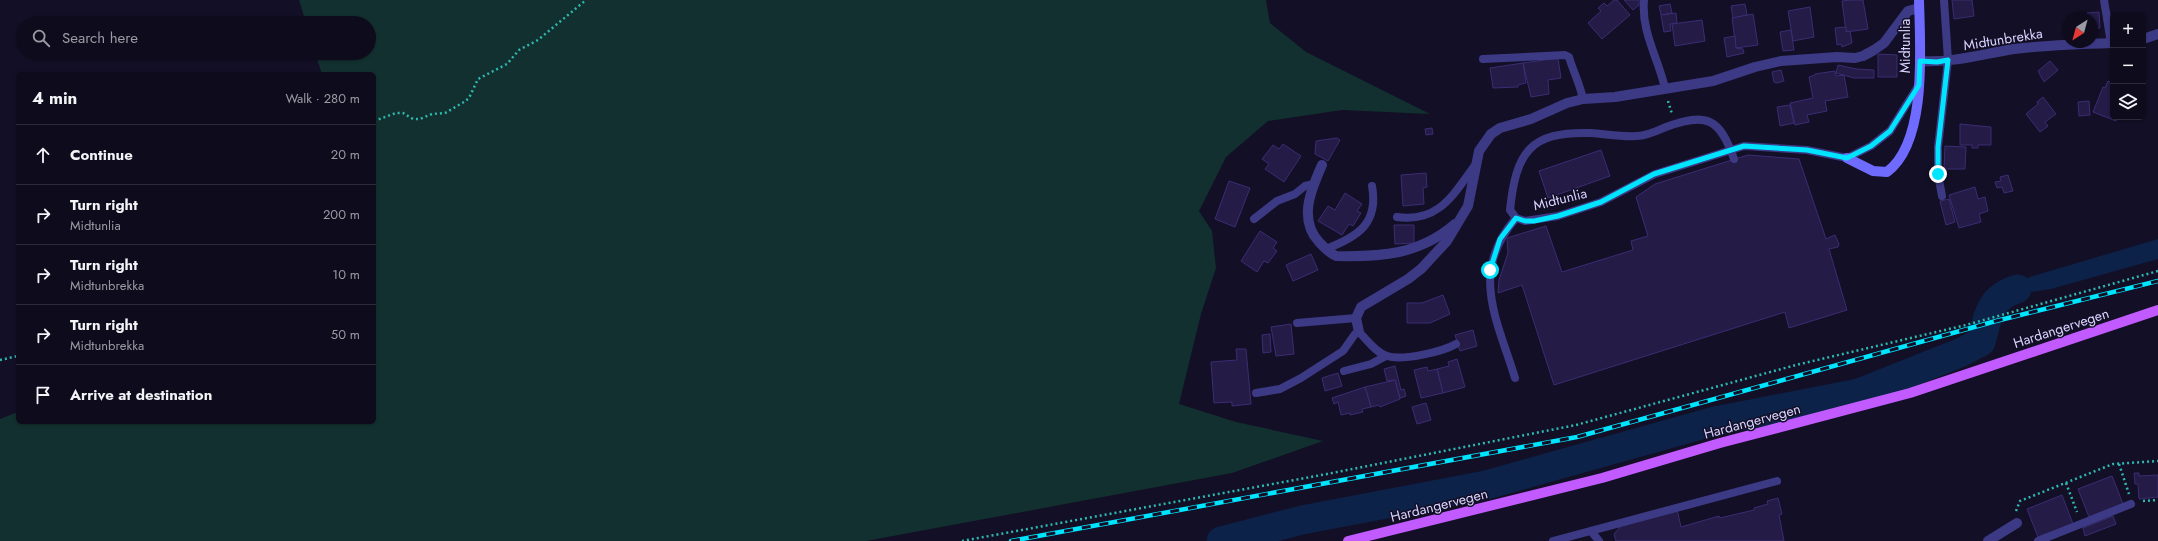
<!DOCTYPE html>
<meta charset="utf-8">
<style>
:root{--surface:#0e0b1c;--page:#1c1929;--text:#f1f3f6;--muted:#9b9ba3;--line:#2e2b3b}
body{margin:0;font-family:Jost,sans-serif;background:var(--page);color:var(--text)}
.controls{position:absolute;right:12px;top:12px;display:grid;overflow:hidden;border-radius:6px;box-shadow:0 1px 3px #0004}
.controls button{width:36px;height:36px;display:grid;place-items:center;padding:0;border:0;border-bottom:1px solid var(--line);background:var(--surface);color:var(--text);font:20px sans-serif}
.compass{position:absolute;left:2062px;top:12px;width:36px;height:36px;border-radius:50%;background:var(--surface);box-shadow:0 1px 3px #0004;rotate:216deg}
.stop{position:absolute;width:12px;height:12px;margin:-9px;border:3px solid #00e5ff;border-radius:50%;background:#fff}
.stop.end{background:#00e5ff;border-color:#fff;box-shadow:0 1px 4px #0008}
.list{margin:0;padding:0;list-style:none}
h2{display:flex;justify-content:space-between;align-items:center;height:52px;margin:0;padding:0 16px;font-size:17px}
h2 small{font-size:13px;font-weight:400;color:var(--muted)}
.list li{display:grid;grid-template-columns:26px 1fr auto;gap:12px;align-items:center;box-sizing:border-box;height:60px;padding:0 16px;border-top:1px solid var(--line)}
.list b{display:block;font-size:15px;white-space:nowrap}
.list p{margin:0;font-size:13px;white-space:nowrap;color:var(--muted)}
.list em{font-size:13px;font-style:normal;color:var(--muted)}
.icon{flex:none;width:22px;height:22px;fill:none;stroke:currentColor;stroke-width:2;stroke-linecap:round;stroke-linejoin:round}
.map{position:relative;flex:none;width:2158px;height:541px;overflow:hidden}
.search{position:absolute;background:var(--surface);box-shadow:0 1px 3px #0004;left:16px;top:16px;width:360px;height:44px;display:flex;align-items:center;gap:10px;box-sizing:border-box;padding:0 14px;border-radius:22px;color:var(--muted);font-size:15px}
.panel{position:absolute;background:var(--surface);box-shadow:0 1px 3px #0004;left:16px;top:72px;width:360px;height:352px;border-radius:6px}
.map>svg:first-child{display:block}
</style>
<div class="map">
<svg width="2158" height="541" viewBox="0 0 2158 541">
<rect width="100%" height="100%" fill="#130f26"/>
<path fill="#12302f" d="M 299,0 L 1266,0 L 1270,23 L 1306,52 L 1430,114 L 1342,110 L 1268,121 L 1226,157 L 1199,211 L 1212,231 L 1216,268 L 1201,314 L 1179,404 L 1236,422 L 1323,441 L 1232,473 L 866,541 L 0,541 L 0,419 L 18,412 L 18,422 L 374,422 L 374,74 L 322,74 L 315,53 L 369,53 L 369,23 L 306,23 Z"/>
<path fill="#0c2248" d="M 2158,239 L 2158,259 L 2051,289 L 2018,294 L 2004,301 L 1995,312 L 1981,316 L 1993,292 L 2013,282 Z"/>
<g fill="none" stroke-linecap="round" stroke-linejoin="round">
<path stroke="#0c2248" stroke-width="29" d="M 1221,541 L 1302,520 L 1486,485 L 1715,421 L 1859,393 L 1962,352 L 1981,342 C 1988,316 1989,298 2017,289"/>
</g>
<g fill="#241b47" stroke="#3b2d73">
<path d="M 1614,0 L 1617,0 L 1630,15 L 1602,39 L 1588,23 L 1601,11 L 1598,8 L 1604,3 L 1607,6 Z"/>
<path d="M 1624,0 L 1639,0 L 1639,5 L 1633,10 Z"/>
<path d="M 1851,0 L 1863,0 L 1868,29 L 1846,32 L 1842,1 Z"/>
<path d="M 1952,0 L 1972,0 L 1974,16 L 1954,19 Z"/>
<path d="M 1670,4 L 1672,13 L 1661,15 L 1659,6 Z"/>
<path d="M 1745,4 L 1747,15 L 1733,18 L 1731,6 Z"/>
<path d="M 1810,7 L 1814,37 L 1793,41 L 1788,11 Z"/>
<path d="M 2099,12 L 2100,28 L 2092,29 L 2092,18 L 2088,18 L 2087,13 Z"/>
<path d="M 1676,13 L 1677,23 L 1670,24 L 1671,31 L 1664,32 L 1661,15 Z"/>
<path d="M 1753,14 L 1758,45 L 1736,48 L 1732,18 Z"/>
<path d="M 1702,20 L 1705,41 L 1675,46 L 1672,24 Z"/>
<path d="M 1846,27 L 1846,32 L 1850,31 L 1852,43 L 1842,47 L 1841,44 L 1837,45 L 1835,28 Z"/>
<path d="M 1791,30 L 1794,50 L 1783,51 L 1780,32 Z"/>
<path d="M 1735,36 L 1736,48 L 1743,49 L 1744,53 L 1727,57 L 1724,38 Z"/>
<path d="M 1878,54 L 1897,55 L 1897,77 L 1878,77 Z"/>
<path d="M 1558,58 L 1561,78 L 1548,80 L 1549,94 L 1531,97 L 1523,63 Z"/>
<path d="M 2050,61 L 2058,70 L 2044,82 L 2038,71 Z"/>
<path d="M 1523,63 L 1526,83 L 1518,85 L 1518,87 L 1493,88 L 1490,68 Z"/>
<path d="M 1838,65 L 1856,69 L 1874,70 L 1874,78 L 1854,78 L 1836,73 Z"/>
<path d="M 1781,70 L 1784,81 L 1777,83 L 1774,82 L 1772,72 Z"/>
<path d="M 1835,71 L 1836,76 L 1844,75 L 1848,97 L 1825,101 L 1827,111 L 1807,115 L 1809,122 L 1795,125 L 1790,103 L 1813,98 L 1809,77 L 1815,75 L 1815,74 Z"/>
<path d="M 2108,81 L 2113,83 L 2113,117 L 2117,117 L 2116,121 L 2093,112 L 2103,87 L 2105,88 Z"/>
<path d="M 2043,97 L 2056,114 L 2045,122 L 2048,126 L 2040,132 L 2026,114 L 2038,104 L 2037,102 Z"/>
<path d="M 2089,101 L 2090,115 L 2079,116 L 2078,102 Z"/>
<path d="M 1790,105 L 1794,123 L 1780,126 L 1777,107 Z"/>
<path d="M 1960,124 L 1991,127 L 1991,145 L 1978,145 L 1978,148 L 1972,148 L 1972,145 L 1960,145 Z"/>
<path d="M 1432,128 L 1433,134 L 1426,135 L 1425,129 Z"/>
<path d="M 1337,138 L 1340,140 L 1328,161 L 1315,154 L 1316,141 Z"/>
<path d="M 1283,144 L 1301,156 L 1284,182 L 1265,169 L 1269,164 L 1262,159 L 1273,145 L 1279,149 Z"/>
<path d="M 1945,146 L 1966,147 L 1965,169 L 1944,169 Z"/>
<path d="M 1601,150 L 1610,176 L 1548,198 L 1539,171 Z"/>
<path d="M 1748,155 L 1799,159 L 1826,239 L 1835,235 L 1839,244 L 1838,247 L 1829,249 L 1847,310 L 1789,328 L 1785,312 L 1554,385 L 1522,285 L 1498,293 L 1499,280 L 1508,253 L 1507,238 L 1546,226 L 1562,272 L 1633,250 L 1631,241 L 1648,236 L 1636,197 L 1655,184 Z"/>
<path d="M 1426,173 L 1427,187 L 1423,188 L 1424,204 L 1403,206 L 1401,175 Z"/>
<path d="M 2008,175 L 2013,191 L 2004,193 L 2002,187 L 1997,188 L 1995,182 L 2001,181 L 2000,177 Z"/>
<path d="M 1229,181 L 1250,188 L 1235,227 L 1215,219 Z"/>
<path d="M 1975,187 L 1978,199 L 1985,197 L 1988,211 L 1979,214 L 1981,222 L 1959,228 L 1949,195 Z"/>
<path d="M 1345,193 L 1362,204 L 1357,211 L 1361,213 L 1353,226 L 1349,224 L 1342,235 L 1318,221 L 1328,206 L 1335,210 Z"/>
<path d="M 1949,199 L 1955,222 L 1946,225 L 1940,201 Z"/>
<path d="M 1394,225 L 1414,225 L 1414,243 L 1395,244 Z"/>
<path d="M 1260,231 L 1277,242 L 1273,248 L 1277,251 L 1268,263 L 1264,261 L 1257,272 L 1241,261 Z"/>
<path d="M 1311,254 L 1318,270 L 1293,281 L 1286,265 Z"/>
<path d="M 1443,295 L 1450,314 L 1430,323 L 1407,323 L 1407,303 L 1422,303 Z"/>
<path d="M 1291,324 L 1294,354 L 1276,356 L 1271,327 Z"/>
<path d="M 1473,330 L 1477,346 L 1460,351 L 1455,335 Z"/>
<path d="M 1270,334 L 1271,352 L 1263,353 L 1262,335 Z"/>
<path d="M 1236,349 L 1246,349 L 1251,404 L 1232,406 L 1232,402 L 1214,403 L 1211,362 L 1237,360 Z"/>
<path d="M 1457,359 L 1465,387 L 1443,393 L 1437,369 L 1449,366 L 1448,362 Z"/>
<path d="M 1395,366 L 1401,390 L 1404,389 L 1406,396 L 1400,398 L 1395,380 L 1387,381 L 1384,369 Z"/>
<path d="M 1427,367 L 1428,371 L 1437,369 L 1443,393 L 1421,398 L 1414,370 Z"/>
<path d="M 1338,373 L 1342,386 L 1325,391 L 1322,378 Z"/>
<path d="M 1395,380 L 1400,399 L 1380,407 L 1379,405 L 1371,407 L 1365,387 Z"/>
<path d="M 1365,387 L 1371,407 L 1362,409 L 1363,412 L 1350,415 L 1350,413 L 1341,415 L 1338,402 L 1334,404 L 1332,398 Z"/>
<path d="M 1426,403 L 1431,420 L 1417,424 L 1412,407 Z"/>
<path d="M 2134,473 L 2139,473 L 2139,476 L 2158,475 L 2158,497 L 2139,499 L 2138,484 L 2135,484 Z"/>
<path d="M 2112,476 L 2123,504 L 2089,517 L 2078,489 Z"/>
<path d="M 2062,495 L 2073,524 L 2038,537 L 2027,509 Z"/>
<path d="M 1778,498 L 1782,514 L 1779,515 L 1784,541 L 1616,541 L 1614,534 L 1621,526 L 1677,509 L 1681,527 L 1719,516 L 1720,518 L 1754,510 L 1754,508 L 1768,504 L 1767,501 Z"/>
<path d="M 2113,516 L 2116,524 L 2085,536 L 2083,528 Z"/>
</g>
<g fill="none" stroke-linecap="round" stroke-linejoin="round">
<g stroke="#2fb8b0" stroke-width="2.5" stroke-dasharray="2 3" stroke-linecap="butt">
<path d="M 1668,101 L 1672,114"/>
<path d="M 374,121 L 396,113 L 403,113 L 413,119 L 420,119 L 432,114 L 445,113 L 464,102 L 469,98 L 478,79 L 507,64 L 519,50 L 538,40 L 586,0"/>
<path d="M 0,360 L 18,356"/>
<path d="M 2119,464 L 2129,494"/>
<path d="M 2066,483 L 2077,512"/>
<path d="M 2143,501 L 2158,500"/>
<path d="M 2016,511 L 2020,501 L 2113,464 L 2158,461"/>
<path d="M 962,541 L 1327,474 L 1576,425 L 1796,365 L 1966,325 L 2158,271"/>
</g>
<g stroke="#3d3a85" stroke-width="8">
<path d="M 1644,0 C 1641,31 1658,58 1665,88"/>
<path d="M 2104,0 L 2111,43"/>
<path d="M 1483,59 L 1565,55 L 1569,57 C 1573,71 1580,84 1583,99"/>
<path d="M 1734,159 C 1720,118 1706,112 1666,127 C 1657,131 1647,136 1637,136 C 1622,137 1606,134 1591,133 C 1529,131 1516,153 1510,210 L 1516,218 L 1525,221 L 1558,216 L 1601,202 L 1655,174 L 1744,146 L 1807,150 L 1847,158 L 1871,146 L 1890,131 L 1918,86"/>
<path d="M 1942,196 L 1938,174 L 1938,147 L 1948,60 L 1944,0"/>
<path d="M 1397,217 C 1440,223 1454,193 1476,164"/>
<path d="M 1254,219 L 1277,201 L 1295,194 L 1305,186 L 1314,184"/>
<path d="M 1326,249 C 1357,237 1379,224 1372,186"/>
<path d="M 1297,323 L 1356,318"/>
<path d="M 1344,371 L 1371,364 L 1386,356"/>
<path d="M 1515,378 C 1497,319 1469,272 1516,218"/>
<path d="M 1256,393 L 1280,389 L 1301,378 L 1343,351 L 1355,334 L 1359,332 C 1367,340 1376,353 1387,356 C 1402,361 1442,352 1456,344"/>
<path d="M 1591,531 L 1599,541"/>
<path d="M 1553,541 L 1777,481"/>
<path d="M 2038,541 L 2131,504"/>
</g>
<g stroke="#3d3a85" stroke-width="10">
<path d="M 2143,39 L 2158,34"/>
<path d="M 1920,61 C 1953,63 1982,54 2014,49 C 2047,45 2080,44 2113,43"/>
<path d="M 1322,165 C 1311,190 1298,219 1319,242 C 1325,248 1329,253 1336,256 C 1381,257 1419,255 1455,224"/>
<path d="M 1359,332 L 1356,318 L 1361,307 L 1408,279 L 1421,269 L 1447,241 L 1468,206 L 1479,151 L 1491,134 L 1500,128 L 1531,119 L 1567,103 L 1583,99 L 1615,97 L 1713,81 L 1755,67 L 1781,61 L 1837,57 L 1855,58 L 1863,56 L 1874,50 L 1884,43 L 1908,11 L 1919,8"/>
<path d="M 1988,541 L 2017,523"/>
</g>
<path stroke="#6f6bff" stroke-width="10" d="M 1847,158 L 1873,171 L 1887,172 C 1928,142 1920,45 1919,0"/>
<path stroke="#c25bff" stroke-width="10" d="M 1348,541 L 1602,478 L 1720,443 L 1910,393 L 2158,310"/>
<defs>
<path id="rail" d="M 1011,541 L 1577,437 L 1996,321 L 2158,281"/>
</defs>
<use href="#rail" stroke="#00e5ff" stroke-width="4.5"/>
<use href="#rail" stroke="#130f26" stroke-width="3" stroke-dasharray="9" stroke-linecap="butt"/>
</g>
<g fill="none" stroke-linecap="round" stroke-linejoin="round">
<path stroke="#00e5ff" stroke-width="5" d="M 1490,270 L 1500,239 L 1516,218 L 1525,221 L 1534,221 L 1558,216 L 1601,202 L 1654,174 L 1744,146 L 1807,150 L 1847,158 L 1871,146 L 1890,131 L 1919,85 L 1920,61 L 1937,62 L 1948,60 L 1938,147 L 1938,174"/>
</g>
<g text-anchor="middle" stroke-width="3" stroke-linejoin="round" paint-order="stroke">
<g font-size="14" fill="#d9d4ff" stroke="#130f26">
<text transform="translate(2003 39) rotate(-9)" y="5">Midtunbrekka</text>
<text transform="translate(1905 46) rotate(-90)" y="5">Midtunlia</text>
<text transform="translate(1560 199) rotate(-14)" y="5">Midtunlia</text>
<text transform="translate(2061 328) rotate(-18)" y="5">Hardangervegen</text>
<text transform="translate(1752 421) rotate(-15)" y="5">Hardangervegen</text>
<text transform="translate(1439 505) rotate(-14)" y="5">Hardangervegen</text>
</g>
</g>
</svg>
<div class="controls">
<button>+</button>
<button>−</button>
<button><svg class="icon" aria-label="layers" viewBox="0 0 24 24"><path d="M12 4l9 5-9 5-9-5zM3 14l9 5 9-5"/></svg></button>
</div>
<svg class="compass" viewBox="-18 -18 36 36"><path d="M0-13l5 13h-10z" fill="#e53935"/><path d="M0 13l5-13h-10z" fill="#9b9ba3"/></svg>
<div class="stop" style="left:1490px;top:270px"></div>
<div class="stop end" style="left:1938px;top:174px"></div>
<div class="search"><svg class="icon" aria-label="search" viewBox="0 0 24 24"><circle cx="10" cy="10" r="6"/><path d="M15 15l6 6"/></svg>Search here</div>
<section class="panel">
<h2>4 min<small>Walk · 280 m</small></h2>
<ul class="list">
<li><svg class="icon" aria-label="ahead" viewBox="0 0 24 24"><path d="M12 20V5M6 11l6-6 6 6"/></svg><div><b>Continue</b></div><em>20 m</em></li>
<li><svg class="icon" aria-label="right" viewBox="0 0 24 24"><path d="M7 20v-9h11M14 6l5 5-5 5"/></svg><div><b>Turn right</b><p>Midtunlia</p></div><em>200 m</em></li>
<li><svg class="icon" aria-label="right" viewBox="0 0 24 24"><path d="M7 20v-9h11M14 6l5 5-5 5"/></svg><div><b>Turn right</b><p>Midtunbrekka</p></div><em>10 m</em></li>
<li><svg class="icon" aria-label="right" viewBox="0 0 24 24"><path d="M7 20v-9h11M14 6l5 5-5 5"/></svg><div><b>Turn right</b><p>Midtunbrekka</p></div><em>50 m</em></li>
<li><svg class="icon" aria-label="arrive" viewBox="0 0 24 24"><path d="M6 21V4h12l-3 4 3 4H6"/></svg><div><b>Arrive at destination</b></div></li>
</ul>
</section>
</div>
